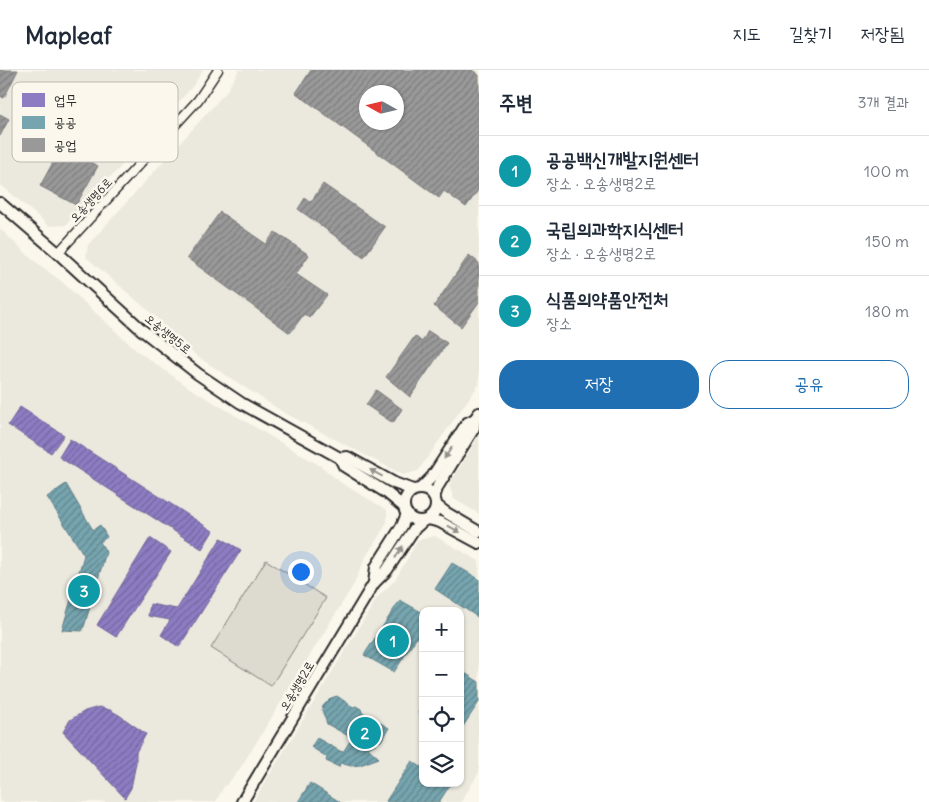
<!DOCTYPE html>
<html lang="ko">
<meta charset="utf-8">
<style>
:root{--surface:#fff;--page:#f6f6f7;--text:#1f2937;--muted:#747a83;--line:#e0e1e3;--accent:#1f6fb2}
body{margin:0;font-family:Delius,"Poor Story",sans-serif;background:var(--page);color:var(--text)}
.controls{position:absolute;right:15px;bottom:15px;display:grid;overflow:hidden;border-radius:10px;box-shadow:0 1px 4px #0004}
.controls button{width:45px;height:45px;display:grid;place-items:center;padding:0;border:0;border-bottom:1px solid var(--line);background:var(--surface);color:var(--text);font:25px sans-serif}
.compass{position:absolute;left:359px;top:15px;width:45px;height:45px;border-radius:50%;background:var(--surface);box-shadow:0 1px 4px #0004;rotate:278deg}
.you{position:absolute;left:300px;top:501px;width:18px;height:18px;margin:-12px;border:4px solid #fff;border-radius:50%;background:#1a73e8;box-shadow:0 0 0 8px #1a73e833}
.badge{display:grid;place-items:center;width:32px;height:32px;border-radius:50%;background:var(--accent);color:#fff;font-size:16px;font-weight:700}
.pin{position:absolute;translate:-50% -50%;border:2px solid #fff;box-shadow:0 1px 5px #0006}
.list{margin:0;padding:0;list-style:none}
h2{display:flex;justify-content:space-between;align-items:center;height:65px;margin:0;padding:0 20px;font-size:21px}
h2 small{font-size:16px;font-weight:400;color:var(--muted)}
.list li{display:grid;grid-template-columns:32px 1fr auto;gap:15px;align-items:center;box-sizing:border-box;height:70px;padding:0 20px;border-top:1px solid var(--line)}
.list b{display:block;font-size:19px;white-space:nowrap}
.list p{margin:0;font-size:16px;white-space:nowrap;color:var(--muted)}
.list em{font-size:16px;font-style:normal;color:var(--muted)}
.actions{display:flex;gap:10px;padding:15px 20px}
.actions a{flex:1;padding:11px 0;border:1px solid var(--accent);border-radius:20px;text-align:center;font-size:18px;color:var(--accent)}
.actions .main{background:var(--accent);color:#fff}
.icon{flex:none;width:28px;height:28px;fill:none;stroke:currentColor;stroke-width:2;stroke-linecap:round;stroke-linejoin:round}
.map{position:relative;flex:none;width:479px;height:732px;overflow:hidden}
header{display:flex;align-items:center;gap:30px;box-sizing:border-box;height:70px;padding:0 25px;background:var(--surface);border-bottom:1px solid var(--line)}
header strong{font-size:24px}
nav{display:flex;gap:28px;margin-inline-start:auto;font-size:18px}
main{display:flex}
aside{flex:1;background:var(--surface)}
.map>svg:first-child{display:block}
</style>
<header>
<strong>Mapleaf</strong>
<nav><a>지도</a><a>길찾기</a><a>저장됨</a></nav>
</header>
<main>
<div class="map">
<svg width="479" height="732" viewBox="0 0 479 732">
<defs>
<pattern id="offices-hatch" width="6" height="6" patternUnits="userSpaceOnUse" patternTransform="scale(1.25)"><rect width="6" height="6" fill="#8e7cc3"/><path d="M-1 1l2-2M0 6l6-6M5 7l2-2" fill="none" stroke="#74669f"/></pattern>
<pattern id="public-hatch" width="6" height="6" patternUnits="userSpaceOnUse" patternTransform="scale(1.25)"><rect width="6" height="6" fill="#76a5af"/><path d="M-1 1l2-2M0 6l6-6M5 7l2-2" fill="none" stroke="#61878f"/></pattern>
<pattern id="industry-hatch" width="6" height="6" patternUnits="userSpaceOnUse" patternTransform="scale(1.25)"><rect width="6" height="6" fill="#999"/><path d="M-1 1l2-2M0 6l6-6M5 7l2-2" fill="none" stroke="#7d7d7d"/></pattern>
</defs>
<rect width="100%" height="100%" fill="#fbf7ec"/>
<filter id="ink" filterUnits="userSpaceOnUse"><feTurbulence type="fractalNoise" baseFrequency=".02" numOctaves="2"/><feDisplacementMap in="SourceGraphic" scale="10" xChannelSelector="R" yChannelSelector="G"/><feConvolveMatrix kernelMatrix="1 2 1 2 8 2 1 2 1" color-interpolation-filters="sRGB"/></filter>
<g filter="url(#ink)">
<g fill="#ebe8de" fill-rule="evenodd">
<path d="M 0,0 L 203,0 L 193,16 L 115,103 L 98,116 L 66,155 L 49,156 L 0,114 Z"/>
<path d="M 239,0 L 479,0 L 479,314 L 418,401 L 403,405 L 283,342 L 198,287 L 172,266 L 156,247 L 86,187 L 88,175 L 226,22 ZM 367,22 L 397,22 L 397,52 L 367,52 Z"/>
<path d="M 0,159 L 32,189 L 62,212 L 136,280 L 191,319 L 322,397 L 340,412 L 387,440 L 387,453 L 365,488 L 354,514 L 238,702 L 224,717 L 215,732 L 0,732 Z"/>
<path d="M 479,366 L 479,444 L 454,429 L 449,415 Z"/>
<path d="M 435,466 L 479,491 L 479,702 L 461,732 L 253,732 L 377,528 L 395,510 L 418,470 ZM 423,541 L 460,541 L 460,713 L 423,713 Z"/>
</g>
<path fill="#dddad0" stroke="#84827e" d="M 266,490 L 326,528 L 271,616 L 211,578 Z"/>
<g fill="url(#offices-hatch)" stroke="#706495">
<path d="M 20,337 L 64,365 L 51,383 L 8,355 Z"/>
<path d="M 70,369 L 213,461 L 202,479 L 59,387 Z"/>
<path d="M 150,468 L 171,482 L 116,567 L 97,555 Z"/>
<path d="M 221,468 L 241,480 L 179,577 L 161,565 L 170,550 L 148,546 L 150,534 L 177,539 Z"/>
<path d="M 99,637 L 110,640 L 119,645 L 146,664 L 136,682 L 136,693 L 131,718 L 125,728 L 63,662 L 70,650 L 85,641 Z"/>
</g>
<g fill="url(#public-hatch)" stroke="#608087">
<path d="M 66,414 L 93,460 L 100,455 L 107,467 L 100,472 L 106,482 L 84,557 L 83,557 L 82,561 L 62,560 L 84,485 L 47,427 Z"/>
<path d="M 452,493 L 479,509 L 479,548 L 435,519 Z"/>
<path d="M 400,530 L 423,543 L 423,558 L 394,602 L 364,585 Z"/>
<path d="M 460,600 L 479,612 L 479,632 L 460,661 Z"/>
<path d="M 337,626 L 353,637 L 356,636 L 361,639 L 362,642 L 389,658 L 381,671 L 368,678 L 379,688 L 360,695 L 351,696 L 340,693 L 339,697 L 326,691 L 327,687 L 311,677 L 317,668 L 340,681 L 343,682 L 352,668 L 327,654 L 322,640 L 323,636 L 331,628 Z"/>
<path d="M 423,634 L 423,646 L 418,643 Z"/>
<path d="M 412,691 L 421,697 L 423,695 L 423,713 L 447,713 L 450,715 L 439,732 L 387,732 L 386,731 Z"/>
<path d="M 310,713 L 340,732 L 298,732 Z"/>
</g>
<g fill="url(#industry-hatch)" stroke="#787878" fill-rule="evenodd">
<path d="M 0,0 L 18,0 L 4,28 L 0,26 Z"/>
<path d="M 311,0 L 472,0 L 479,5 L 479,119 L 466,137 L 444,121 L 439,128 L 296,23 ZM 367,22 L 397,22 L 397,52 L 367,52 Z"/>
<path d="M 0,44 L 9,49 L 0,66 Z"/>
<path d="M 62,76 L 98,96 L 76,135 L 40,116 Z"/>
<path d="M 323,114 L 385,157 L 364,187 L 298,139 L 305,128 L 311,132 Z"/>
<path d="M 220,142 L 266,174 L 275,162 L 309,185 L 296,204 L 327,225 L 309,248 L 304,244 L 290,263 L 187,188 Z"/>
<path d="M 469,185 L 479,193 L 479,232 L 461,257 L 434,236 Z"/>
<path d="M 428,261 L 447,273 L 410,327 L 386,307 L 415,266 L 422,272 Z"/>
<path d="M 376,320 L 402,339 L 393,353 L 366,335 Z"/>
</g>
<g fill="none" stroke-linecap="round" stroke-linejoin="round">
<defs>
<path id="street" d="M 58,183 L 198,30 L 218,0"/>
<g id="secondary">
<path d="M 0,133 L 58,183 L 142,260 L 198,304 L 241,333 L 340,388 L 344,396 L 387,423 L 404,437"/>
<path d="M 340,388 L 347,387 L 394,413 L 413,420"/>
<path d="M 421,418 L 432,407 L 467,353 L 475,349"/>
<circle cx="420" cy="435" r="16"/>
<path d="M 434,427 L 438,416 L 474,358 L 475,349 L 479,343"/>
<path d="M 436,435 L 445,442 L 479,462"/>
<path d="M 428,449 L 440,452 L 479,473"/>
<path d="M 374,513 L 376,497 L 402,456 L 407,444"/>
<path d="M 242,732 L 374,513 L 387,500 L 414,459 L 423,451"/>
</g>
</defs>
<use href="#street" stroke="#2b2b2b" stroke-width="11"/>
<use href="#secondary" stroke="#2b2b2b" stroke-width="14"/>
<use href="#street" stroke="#fbf7ec" stroke-width="8"/>
<use href="#secondary" stroke="#fbf7ec" stroke-width="10"/>
</g>
<defs><path id="oneway-solid" d="M-6-.8H1V-3.2L6.5 0L1 3.2V.8H-6Z" transform="scale(1.25)"/></defs>
<g fill="#93918c">
<use href="#oneway-solid" transform="translate(448 383) rotate(123)"/>
<use href="#oneway-solid" transform="translate(376 403) rotate(-151)"/>
<use href="#oneway-solid" transform="translate(454 459) rotate(29)"/>
<use href="#oneway-solid" transform="translate(399 482) rotate(-58)"/>
</g>
</g>
<g text-anchor="middle" stroke-width="5" stroke-linejoin="round" paint-order="stroke">
<g font-size="12" fill="#2b2b2b" stroke="#fbf7ec">
<text transform="translate(91 130) rotate(-47)" y="4">오송생명6로</text>
<text transform="translate(168 264) rotate(39)" y="4">오송생명5로</text>
<text transform="translate(297 616) rotate(-59)" y="4">오송생명2로</text>
</g>
</g>
<rect x="12" y="12" width="166" height="80" rx="8" fill="#fbf7ec" stroke="#bdbab2" stroke-width="1"/>
<rect x="22" y="23" width="23" height="14" fill="#8e7cc3"/>
<rect x="22" y="46" width="23" height="13" fill="#76a5af"/>
<rect x="22" y="68" width="23" height="14" fill="#999"/>
<g font-size="14" fill="#2b2b2b">
<text x="54" y="35">업무</text>
<text x="54" y="57">공공</text>
<text x="54" y="80">공업</text>
</g>
</svg>
<div class="controls">
<button>+</button>
<button>−</button>
<button><svg class="icon" aria-label="locate" viewBox="0 0 24 24"><circle cx="12" cy="12" r="6"/><path d="M12 2v4M12 18v4M2 12h4M18 12h4"/></svg></button>
<button><svg class="icon" aria-label="layers" viewBox="0 0 24 24"><path d="M12 4l9 5-9 5-9-5zM3 14l9 5 9-5"/></svg></button>
</div>
<svg class="compass" viewBox="-18 -18 36 36"><path d="M0-13l5 13h-10z" fill="#e53935"/><path d="M0 13l5-13h-10z" fill="#747a83"/></svg>
<div class="you"></div>
<div class="pin badge" style="left:393px;top:571px;background:#0f9aa8">1</div>
<div class="pin badge" style="left:365px;top:663px;background:#0f9aa8">2</div>
<div class="pin badge" style="left:84px;top:521px;background:#0f9aa8">3</div>
</div>
<aside>
<h2>주변<small>3개 결과</small></h2>
<ul class="list">
<li><span class="badge" style="background:#0f9aa8">1</span><div><b>공공백신개발지원센터</b><p>장소 · 오송생명2로</p></div><em>100 m</em></li>
<li><span class="badge" style="background:#0f9aa8">2</span><div><b>국립의과학지식센터</b><p>장소 · 오송생명2로</p></div><em>150 m</em></li>
<li><span class="badge" style="background:#0f9aa8">3</span><div><b>식품의약품안전처</b><p>장소</p></div><em>180 m</em></li>
</ul>
<div class="actions"><a class="main">저장</a><a>공유</a></div>
</aside>
</main>
